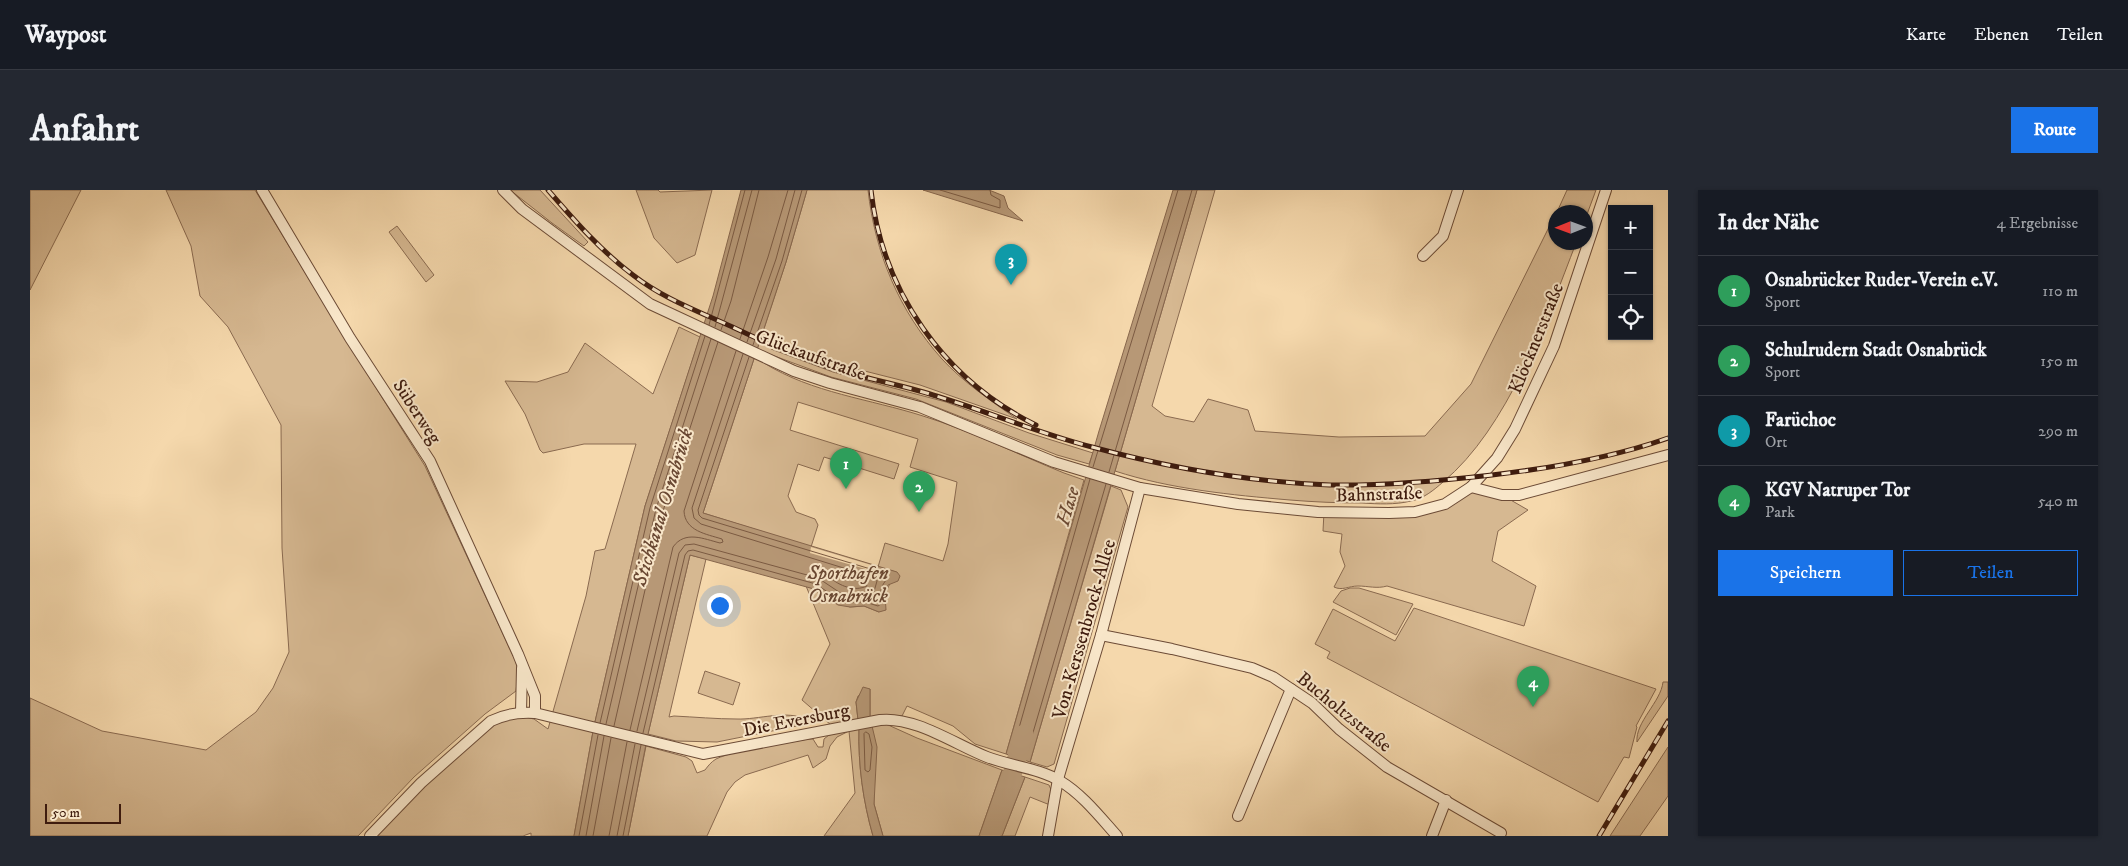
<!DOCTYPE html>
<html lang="de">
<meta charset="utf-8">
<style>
:root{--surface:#171b24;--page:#242831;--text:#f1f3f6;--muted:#9ea1a6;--line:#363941;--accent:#1a73e8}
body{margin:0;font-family:"IM FELL DW Pica",serif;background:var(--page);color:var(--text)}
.controls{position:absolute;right:15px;top:15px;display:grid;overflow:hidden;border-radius:0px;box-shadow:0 1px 4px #0004}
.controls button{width:45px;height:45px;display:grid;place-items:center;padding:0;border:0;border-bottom:1px solid var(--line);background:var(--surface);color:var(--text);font:25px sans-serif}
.compass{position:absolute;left:1518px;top:15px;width:45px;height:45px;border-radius:50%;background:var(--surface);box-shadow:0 1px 4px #0004;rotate:269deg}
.scale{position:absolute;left:15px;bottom:12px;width:76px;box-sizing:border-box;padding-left:5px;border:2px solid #3f1c0e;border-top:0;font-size:14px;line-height:18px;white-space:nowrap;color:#3f1c0e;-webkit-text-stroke:4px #f8e6c9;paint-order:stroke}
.you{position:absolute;left:689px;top:415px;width:18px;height:18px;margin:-12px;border:4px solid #fff;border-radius:50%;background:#1a73e8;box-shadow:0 0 0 8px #1a73e833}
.badge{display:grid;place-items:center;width:32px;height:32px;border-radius:50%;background:var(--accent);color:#fff;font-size:16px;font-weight:700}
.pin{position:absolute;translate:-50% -41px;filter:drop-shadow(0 1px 2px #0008)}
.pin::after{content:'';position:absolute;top:26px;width:18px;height:15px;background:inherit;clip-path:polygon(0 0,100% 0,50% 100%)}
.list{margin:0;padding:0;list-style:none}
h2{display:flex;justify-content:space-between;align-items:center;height:65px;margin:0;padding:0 20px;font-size:21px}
h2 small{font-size:16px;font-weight:400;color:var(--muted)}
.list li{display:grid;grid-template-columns:32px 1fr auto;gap:15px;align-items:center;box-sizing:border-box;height:70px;padding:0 20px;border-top:1px solid var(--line)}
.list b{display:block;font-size:19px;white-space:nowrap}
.list p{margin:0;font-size:16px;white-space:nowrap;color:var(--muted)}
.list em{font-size:16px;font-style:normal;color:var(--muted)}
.actions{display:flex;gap:10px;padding:15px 20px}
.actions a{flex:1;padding:11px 0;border:1px solid var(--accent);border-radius:0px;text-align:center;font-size:18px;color:var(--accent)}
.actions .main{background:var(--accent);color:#fff}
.icon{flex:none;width:28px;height:28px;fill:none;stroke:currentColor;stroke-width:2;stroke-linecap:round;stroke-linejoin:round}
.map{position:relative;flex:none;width:1638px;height:646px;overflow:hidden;border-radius:0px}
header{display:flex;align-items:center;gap:30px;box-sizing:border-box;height:70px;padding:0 25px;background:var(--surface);border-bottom:1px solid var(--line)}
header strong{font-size:24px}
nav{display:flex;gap:28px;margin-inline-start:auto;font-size:18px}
.intro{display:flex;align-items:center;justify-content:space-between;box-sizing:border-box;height:120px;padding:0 30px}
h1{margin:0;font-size:35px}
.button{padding:12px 22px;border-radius:0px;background:var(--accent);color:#fff;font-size:18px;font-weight:700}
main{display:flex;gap:30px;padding:0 30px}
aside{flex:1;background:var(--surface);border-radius:0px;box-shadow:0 1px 4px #0004}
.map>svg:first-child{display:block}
</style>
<header>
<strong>Waypost</strong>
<nav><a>Karte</a><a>Ebenen</a><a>Teilen</a></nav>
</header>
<div class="intro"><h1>Anfahrt</h1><a class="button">Route</a></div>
<main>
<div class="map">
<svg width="1638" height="646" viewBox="0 0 1638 646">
<rect width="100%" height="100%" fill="#f5d8ac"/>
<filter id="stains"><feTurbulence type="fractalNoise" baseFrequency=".004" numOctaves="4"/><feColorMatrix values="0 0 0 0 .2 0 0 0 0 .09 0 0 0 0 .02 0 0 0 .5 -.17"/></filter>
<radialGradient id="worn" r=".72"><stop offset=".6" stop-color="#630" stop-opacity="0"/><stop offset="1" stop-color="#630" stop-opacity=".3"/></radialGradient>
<g fill="#d6b891" stroke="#8a6a50">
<path d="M 0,0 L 51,0 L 0,100 Z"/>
<path d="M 136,0 L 225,0 L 316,150 L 395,276 L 486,472 L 488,483 L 486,501 L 455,524 L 384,587 L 328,646 L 0,646 L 0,508 L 72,541 L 176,560 L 226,522 L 243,498 L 259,462 L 252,358 L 251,235 L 198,137 L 170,106 L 161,56 Z"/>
<path d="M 480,0 L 510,0 L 558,52 L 554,56 L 522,33 Z"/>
<path d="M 606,0 L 628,0 L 630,2 L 682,0 L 665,65 L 647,73 L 624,48 Z"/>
<path d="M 777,0 L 838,0 C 845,63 869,121 912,169 C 933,192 961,211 987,229 L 890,195 L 799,172 L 770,163 L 744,150 L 741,159 L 803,182 L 916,212 L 999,243 L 1063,263 L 1059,274 L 1027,265 L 886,209 L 801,187 L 739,164 L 734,173 C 782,203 840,209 893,226 C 941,241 987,264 1034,283 L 1054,290 L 976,564 L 945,554 L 923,536 L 877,516 L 872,526 L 857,525 L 840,528 L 840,499 L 828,506 L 826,512 L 828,530 L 801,535 L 772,510 L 800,454 L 776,396 L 784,399 L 795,408 L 820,417 L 834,416 L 849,422 L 856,413 C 854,399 861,394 866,382 L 848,377 L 855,353 L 913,371 L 918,354 L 927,292 L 880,277 L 888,249 L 768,212 L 760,240 L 869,274 L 864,289 L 794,267 L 789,281 L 768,274 L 758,306 L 766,322 L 785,329 L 788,335 L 781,357 L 673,323 L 756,72 Z"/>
<path d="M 1167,0 L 1185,0 L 1122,216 L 1135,226 L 1164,232 L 1178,209 L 1218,220 L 1225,241 L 1309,247 L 1395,246 L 1441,194 L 1525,25 L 1526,52 L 1546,53 C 1517,129 1477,239 1413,292 C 1404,300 1393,309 1381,311 C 1365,315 1348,314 1332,313 C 1308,313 1284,312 1260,310 C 1201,305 1140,299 1085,281 Z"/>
<path d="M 1537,0 L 1566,0 L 1556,27 L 1556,22 L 1527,22 Z"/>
<path d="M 367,36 L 404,85 L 396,92 L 359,42 Z"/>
<path d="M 649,137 L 670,147 L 615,316 L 564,536 L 544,646 L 501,646 L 501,643 L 493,646 L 346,646 L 393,597 L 463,535 L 482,528 L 494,527 L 504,529 L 518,539 L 556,406 L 565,361 L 575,359 L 606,254 L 554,254 L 513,263 L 510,260 L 495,224 L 475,191 L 507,192 L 538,182 L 555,153 L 623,204 Z"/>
<path d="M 1081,296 L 1091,300 L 1098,317 L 1024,574 L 1017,577 L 1000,572 Z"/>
<path d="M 1441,297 L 1472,305 L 1498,320 L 1468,341 L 1462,371 L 1506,396 L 1494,436 L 1357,396 C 1347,399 1338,396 1328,396 C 1319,396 1312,401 1304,397 L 1315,376 L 1310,362 L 1312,344 L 1293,341 L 1294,322 L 1385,322 Z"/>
<path d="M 660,365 L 676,369 L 639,527 L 644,526 C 665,527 686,529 707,529 C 727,530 759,519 776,530 L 777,534 L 687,552 L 646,551 L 618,544 Z"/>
<path d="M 1320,398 L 1329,398 L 1383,414 L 1366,445 L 1303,412 L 1311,401 Z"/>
<path d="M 1384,418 L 1626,499 L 1606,536 L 1607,537 L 1599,568 L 1594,567 L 1568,612 L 1297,468 L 1300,462 L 1285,454 L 1303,419 L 1365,451 Z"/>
<path d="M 675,481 L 710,493 L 703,515 L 668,503 Z"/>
<path d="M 1633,492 L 1638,492 L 1638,506 L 1607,552 C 1605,532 1631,512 1633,492 Z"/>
<path d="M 856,534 L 887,548 L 972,580 L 949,646 L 853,646 L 844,614 L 842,536 Z"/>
<path d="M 829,538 C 828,575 833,611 843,646 L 794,646 L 825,603 L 819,541 L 807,547 L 800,556 L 796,569 L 783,578 L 778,565 L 715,585 L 705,592 L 697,602 L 677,646 L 598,646 L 616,556 L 656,567 L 662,571 L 667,583 L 675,580 C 678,576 681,572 686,569 C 707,559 753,554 778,549 L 783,549 L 788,557 L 793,557 L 794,549 L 799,545 Z"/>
<path d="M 1638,557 L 1638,606 L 1610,646 L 1580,646 Z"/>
<path d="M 995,587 L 1019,595 L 1022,602 L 1020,615 L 1000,607 L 985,646 L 972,646 Z"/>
</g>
<g fill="#b79876" stroke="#87664c">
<path d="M 711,0 L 777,0 L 756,72 L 673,323 L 867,382 L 870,386 L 868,391 L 858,395 L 855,404 L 856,420 L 849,422 L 834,416 L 820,417 L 808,415 L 784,399 L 660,365 L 618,544 L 598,646 L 544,646 L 564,536 L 615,316 L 683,106 Z"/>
<path d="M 893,0 L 959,0 L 974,6 L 978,18 L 993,31 Z"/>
<path d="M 1143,0 L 1167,0 L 1000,572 L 976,564 L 1069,241 Z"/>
<path d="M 833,497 L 840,499 L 840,528 L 828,530 L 826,512 Z"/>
<path d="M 842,536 L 847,557 L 844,614 L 853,646 L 843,646 C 833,611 828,575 829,538 Z"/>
<path d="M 972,580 L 995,587 L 972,646 L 949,646 Z"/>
</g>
<path fill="#f5d8ac" d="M 781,357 L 848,377 L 846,382 L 780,363 Z"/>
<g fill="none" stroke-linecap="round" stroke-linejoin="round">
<g stroke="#7b5a42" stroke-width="1">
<path d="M 910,0 L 970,18 L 970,10 L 961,5 L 960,0"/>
<path d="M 679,135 L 715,0"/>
<path d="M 685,137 L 722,0"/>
<path d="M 691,140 L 701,111 L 729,0"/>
<path d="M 710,149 L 738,67 L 758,0"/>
<path d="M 717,152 L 746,69 L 765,0"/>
<path d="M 723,155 L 752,71 L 772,0"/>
<path d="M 1063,277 L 1148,0"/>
<path d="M 1079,282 L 1162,0"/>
<path d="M 1060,289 L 983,559 L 984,562 L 994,565 L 997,563 L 1076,294"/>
<path d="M 802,383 L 836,393 L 837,396 C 824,402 810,396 799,387 L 799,384 Z"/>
<path d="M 570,533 L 620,318 L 675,146"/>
<path d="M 576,534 L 626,319 L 681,149"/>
<path d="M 584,536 L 633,321 L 688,152"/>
<path d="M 600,540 L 643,357 C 655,340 674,349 690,353 L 693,352 L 692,349 C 676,344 655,341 654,321 L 706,161"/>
<path d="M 607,541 L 649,363 L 655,355 L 664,354 L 788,388 L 812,404 L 841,407 L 843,405 L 847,391 L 846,388 L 671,334 L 664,328 L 662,318 L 713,164"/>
<path d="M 836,542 L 839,544 L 842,557 L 840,580 L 838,582 L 835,580 L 834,544 Z"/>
<path d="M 613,543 L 655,365 L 658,361 L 663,360 L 786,394 L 809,410 L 821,412 L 835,412 L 848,416 L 851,414 C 850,403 850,396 858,388 L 857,384 L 672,328 L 669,325 L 668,320 L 719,167"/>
<path d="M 549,646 L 568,545"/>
<path d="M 556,646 L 574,546"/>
<path d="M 563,646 L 581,548"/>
<path d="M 579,646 L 597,552"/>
<path d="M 587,646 L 605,554"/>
<path d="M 593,646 L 611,555"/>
<path d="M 955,646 L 974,588 L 977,587 L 986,590 L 987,592 L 967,646"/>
</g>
<path stroke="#b79876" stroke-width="19" d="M 960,646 L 975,608 L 994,544"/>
<defs>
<g id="minor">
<path d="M 232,0 L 320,148 L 400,271 L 488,464 L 505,506 L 505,523"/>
<path d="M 473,0 L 492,19 L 620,114 L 764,181 L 800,193 L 890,217 L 1024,272 L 1110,298 L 1208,314 L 1288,322 L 1359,323 L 1385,322 L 1415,314 L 1441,297 L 1467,268 L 1485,239 L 1524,156 L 1576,0"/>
<path d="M 1393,66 L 1413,46 L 1428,0"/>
<path d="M 1441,297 L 1472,305 L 1489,305 L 1638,265"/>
<path d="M 1071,445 L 1142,459 L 1222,478 L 1243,487 L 1282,513 L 1309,539 L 1357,577 L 1471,643"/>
<path d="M 491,522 L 492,478"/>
<path d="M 1208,626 L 1261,499"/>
<path d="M 340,646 L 391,593 L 461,531 C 475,524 489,522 505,523 L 673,564 L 850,530 C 885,526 926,555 957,567 C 980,576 1009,578 1030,591 C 1052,604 1070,627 1087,646"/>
<path d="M 1018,646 L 1028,589 L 1071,445 L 1110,298"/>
<path d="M 1402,646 L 1416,610"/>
</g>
</defs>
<use href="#minor" stroke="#6c4b36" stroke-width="12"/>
<use href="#minor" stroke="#f8e6c9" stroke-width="10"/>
<defs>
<g id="rail">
<path d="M 518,0 C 544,30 571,61 603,85 C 631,107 665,120 698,135 C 731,150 763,166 798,177 C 832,188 868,194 903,205 C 956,221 1008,243 1062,257 C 1140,278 1220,292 1300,295 C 1353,296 1409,291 1462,285 C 1522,278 1581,268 1638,248"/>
<path d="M 841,0 C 852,101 914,190 1006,235"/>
<path d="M 1569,646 L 1638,531"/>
</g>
</defs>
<use href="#rail" stroke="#3f1c0e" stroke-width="5"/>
<use href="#rail" stroke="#f8e6c9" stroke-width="3" stroke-dasharray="9" stroke-linecap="butt"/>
</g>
<g text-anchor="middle" stroke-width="4" stroke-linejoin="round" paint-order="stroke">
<g font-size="19" fill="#3f1c0e" stroke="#f8e6c9">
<text transform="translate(1505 148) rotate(-68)" y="7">Klöcknerstraße</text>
<text transform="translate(781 164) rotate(20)" y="7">Glückaufstraße</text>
<text transform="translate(388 221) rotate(57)" y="7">Süberweg</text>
<text transform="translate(1349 303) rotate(-2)" y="7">Bahnstraße</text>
<text transform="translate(1053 439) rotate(-74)" y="7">Von-Kerssenbrock-Allee</text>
<text transform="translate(1315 521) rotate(39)" y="7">Bucholtzstraße</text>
<text transform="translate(766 529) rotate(-11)" y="7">Die Eversburg</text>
</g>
<g font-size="20" font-style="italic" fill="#694732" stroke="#f8e6c9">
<text transform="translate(1037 316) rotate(-74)" y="7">Hase</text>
<text transform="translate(632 317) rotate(-73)" y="7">Stichkanal Osnabrück</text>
<text x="818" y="389">Sporthafen<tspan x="818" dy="23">Osnabrück</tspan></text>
</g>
</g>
<rect width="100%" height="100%" filter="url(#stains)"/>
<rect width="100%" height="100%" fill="url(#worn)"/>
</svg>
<div class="controls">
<button>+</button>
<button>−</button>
<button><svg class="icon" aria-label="locate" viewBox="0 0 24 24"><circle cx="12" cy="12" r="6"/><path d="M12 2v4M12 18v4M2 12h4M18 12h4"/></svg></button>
</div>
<svg class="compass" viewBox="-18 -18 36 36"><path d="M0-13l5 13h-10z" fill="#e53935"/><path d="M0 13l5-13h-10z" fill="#9ea1a6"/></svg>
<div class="scale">50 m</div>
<div class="you"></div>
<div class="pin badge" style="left:816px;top:299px;background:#2e9e5b">1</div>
<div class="pin badge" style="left:889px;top:322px;background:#2e9e5b">2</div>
<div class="pin badge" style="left:981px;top:95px;background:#0f9aa8">3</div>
<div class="pin badge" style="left:1503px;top:517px;background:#2e9e5b">4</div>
</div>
<aside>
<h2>In der Nähe<small>4 Ergebnisse</small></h2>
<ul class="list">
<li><span class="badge" style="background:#2e9e5b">1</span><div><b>Osnabrücker Ruder-Verein e.V.</b><p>Sport</p></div><em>110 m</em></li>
<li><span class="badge" style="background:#2e9e5b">2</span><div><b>Schulrudern Stadt Osnabrück</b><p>Sport</p></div><em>150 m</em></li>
<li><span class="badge" style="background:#0f9aa8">3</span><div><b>Farüchoc</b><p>Ort</p></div><em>290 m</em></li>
<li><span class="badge" style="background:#2e9e5b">4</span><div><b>KGV Natruper Tor</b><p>Park</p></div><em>540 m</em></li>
</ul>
<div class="actions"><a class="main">Speichern</a><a>Teilen</a></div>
</aside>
</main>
